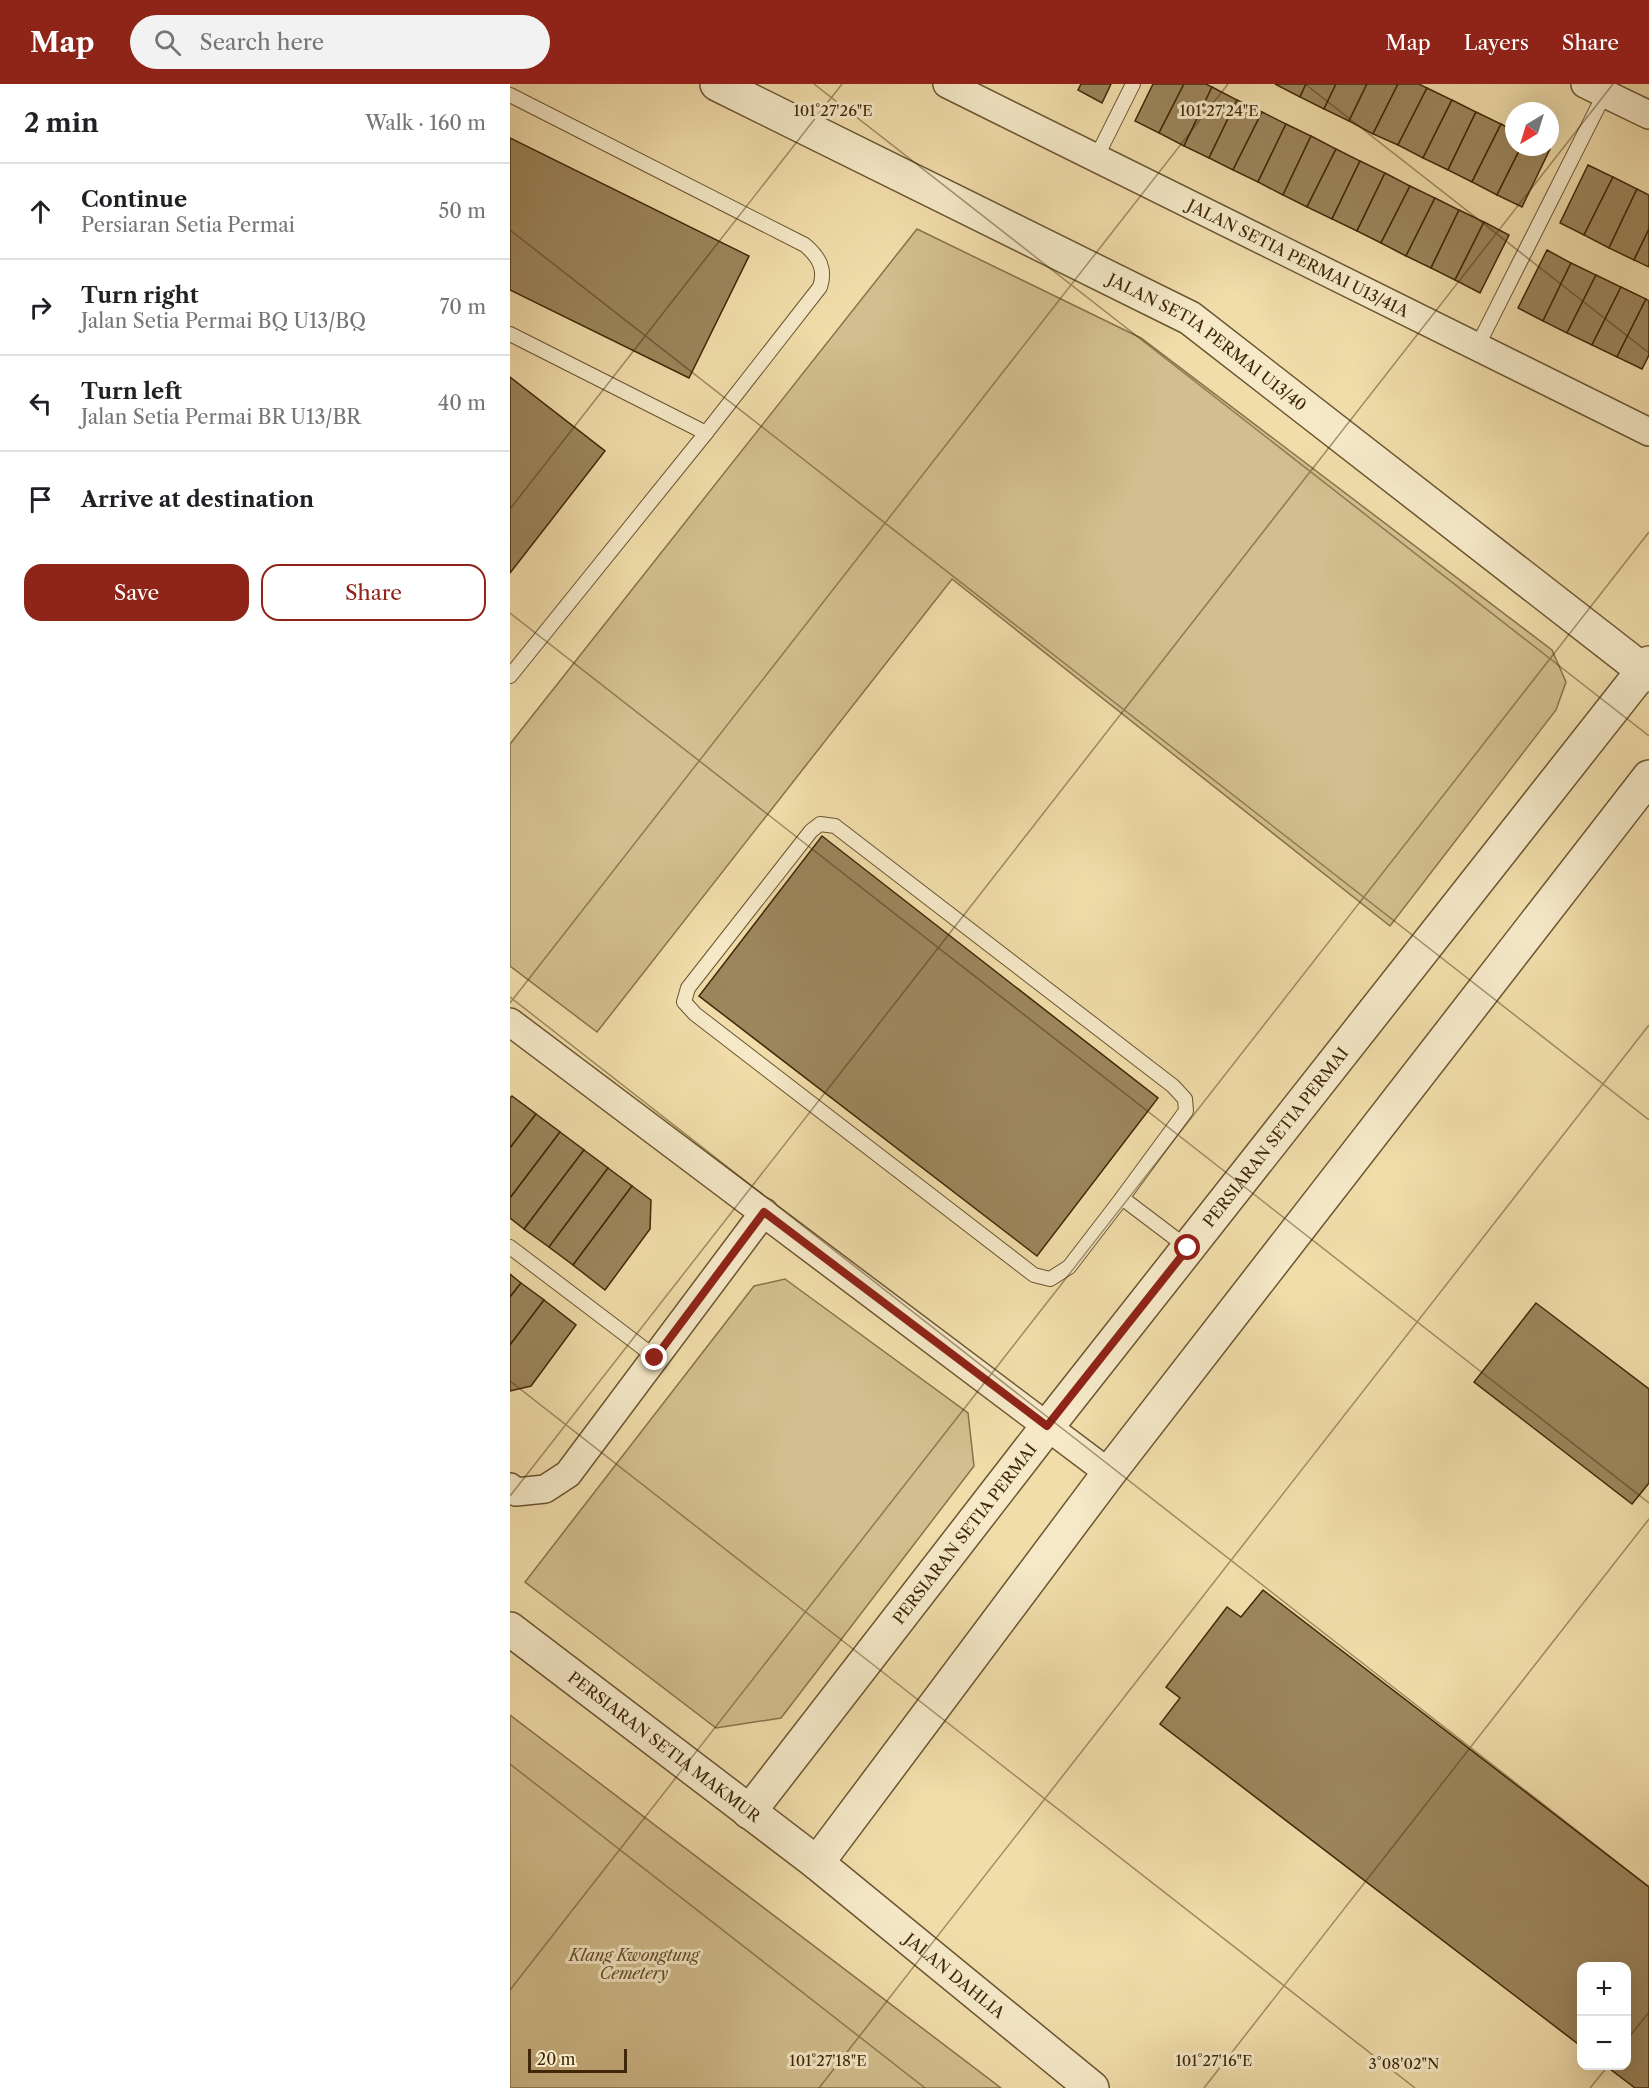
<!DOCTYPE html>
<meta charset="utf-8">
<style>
:root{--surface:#fff;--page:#f2f2f2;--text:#202124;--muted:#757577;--line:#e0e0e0;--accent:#8f2418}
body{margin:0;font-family:"Libre Caslon Text",serif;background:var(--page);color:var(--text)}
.controls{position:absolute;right:18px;bottom:18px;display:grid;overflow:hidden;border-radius:12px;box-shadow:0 6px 24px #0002}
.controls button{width:54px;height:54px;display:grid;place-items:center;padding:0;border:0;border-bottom:2px solid var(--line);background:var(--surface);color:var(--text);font:30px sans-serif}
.compass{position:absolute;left:995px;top:18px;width:54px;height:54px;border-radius:50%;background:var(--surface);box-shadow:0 6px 24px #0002;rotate:218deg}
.scale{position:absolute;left:18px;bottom:15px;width:99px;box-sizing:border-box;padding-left:6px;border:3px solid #402707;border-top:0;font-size:16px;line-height:21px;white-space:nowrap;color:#402707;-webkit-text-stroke:4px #f5e9c8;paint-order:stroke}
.stop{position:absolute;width:18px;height:18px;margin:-14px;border:4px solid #8f2418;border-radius:50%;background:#fff}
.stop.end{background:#8f2418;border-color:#fff;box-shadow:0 2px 6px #0008}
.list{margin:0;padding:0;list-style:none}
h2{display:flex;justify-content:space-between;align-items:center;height:78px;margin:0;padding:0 24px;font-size:26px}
h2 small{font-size:20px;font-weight:400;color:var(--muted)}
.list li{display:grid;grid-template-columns:39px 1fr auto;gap:18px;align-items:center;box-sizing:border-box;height:96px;padding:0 24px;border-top:2px solid var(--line)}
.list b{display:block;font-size:22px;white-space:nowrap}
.list p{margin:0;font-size:20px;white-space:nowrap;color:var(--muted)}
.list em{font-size:20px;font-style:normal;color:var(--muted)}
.actions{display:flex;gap:12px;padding:18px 24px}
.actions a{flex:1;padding:14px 0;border:2px solid var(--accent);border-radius:18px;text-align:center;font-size:21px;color:var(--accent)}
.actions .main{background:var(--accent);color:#fff}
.icon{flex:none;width:33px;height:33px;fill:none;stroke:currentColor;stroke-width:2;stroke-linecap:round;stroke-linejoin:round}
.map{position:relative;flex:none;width:1139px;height:2004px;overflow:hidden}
header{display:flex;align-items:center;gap:36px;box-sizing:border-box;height:84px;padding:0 30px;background:var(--accent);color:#fff}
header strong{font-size:28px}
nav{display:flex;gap:33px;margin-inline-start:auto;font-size:21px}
.search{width:420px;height:54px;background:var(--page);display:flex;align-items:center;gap:15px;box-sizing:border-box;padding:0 21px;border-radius:33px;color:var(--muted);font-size:22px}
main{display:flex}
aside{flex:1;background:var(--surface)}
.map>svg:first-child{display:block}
</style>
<header>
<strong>Map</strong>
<div class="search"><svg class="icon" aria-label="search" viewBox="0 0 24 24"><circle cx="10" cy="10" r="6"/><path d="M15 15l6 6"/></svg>Search here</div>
<nav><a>Map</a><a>Layers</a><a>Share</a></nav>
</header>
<main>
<aside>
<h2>2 min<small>Walk · 160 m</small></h2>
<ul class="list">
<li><svg class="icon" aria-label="ahead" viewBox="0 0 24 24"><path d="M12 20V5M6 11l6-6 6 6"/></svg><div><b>Continue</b><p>Persiaran Setia Permai</p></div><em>50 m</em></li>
<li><svg class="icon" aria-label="right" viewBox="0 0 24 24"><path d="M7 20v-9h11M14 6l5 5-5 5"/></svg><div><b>Turn right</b><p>Jalan Setia Permai BQ U13/BQ</p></div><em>70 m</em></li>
<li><svg class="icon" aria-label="left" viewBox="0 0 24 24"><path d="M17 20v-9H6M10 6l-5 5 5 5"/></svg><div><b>Turn left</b><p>Jalan Setia Permai BR U13/BR</p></div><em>40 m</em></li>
<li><svg class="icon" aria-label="arrive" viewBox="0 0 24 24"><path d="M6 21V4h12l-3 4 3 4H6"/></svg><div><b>Arrive at destination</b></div></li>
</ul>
<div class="actions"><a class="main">Save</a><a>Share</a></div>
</aside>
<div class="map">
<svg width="1139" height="2004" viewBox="0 0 1139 2004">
<rect width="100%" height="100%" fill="#f0ddaa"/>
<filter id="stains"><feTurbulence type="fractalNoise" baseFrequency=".00333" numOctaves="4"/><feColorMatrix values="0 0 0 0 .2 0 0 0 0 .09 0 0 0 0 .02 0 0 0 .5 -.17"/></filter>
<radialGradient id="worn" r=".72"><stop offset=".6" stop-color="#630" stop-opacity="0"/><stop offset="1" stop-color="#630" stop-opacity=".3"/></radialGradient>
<g fill="#d2be8e" stroke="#89724a" stroke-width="1.5">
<path d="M 407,145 L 631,254 L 1042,566 L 1056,598 L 1046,626 L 880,842 L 442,495 L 87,948 L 0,882 L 0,660 Z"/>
<path d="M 275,1195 L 458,1329 L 464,1382 L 271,1634 L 206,1644 L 15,1498 L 244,1202 Z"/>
<path d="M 0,1631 L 491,2004 L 0,2004 Z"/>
</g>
<g fill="#9c865c" stroke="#402707" stroke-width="1.5">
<path d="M 571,0 L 601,0 L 592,19 L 568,6 Z"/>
<path d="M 643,0 L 674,0 L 649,49 L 625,37 Z"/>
<path d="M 674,0 L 696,0 L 702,3 L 674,62 L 649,49 Z"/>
<path d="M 765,0 L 796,0 L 790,13 Z"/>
<path d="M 796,0 L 826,0 L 814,25 L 790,13 Z"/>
<path d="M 826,0 L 857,0 L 839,37 L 814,25 Z"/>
<path d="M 857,0 L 888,0 L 863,50 L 839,37 Z"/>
<path d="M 888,0 L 909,0 L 917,4 L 888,61 L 863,50 Z"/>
<path d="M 702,3 L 727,16 L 699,74 L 674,62 Z"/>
<path d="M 917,4 L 942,16 L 913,74 L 888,61 Z"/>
<path d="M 727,16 L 752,28 L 723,86 L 699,74 Z"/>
<path d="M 942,16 L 966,28 L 938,86 L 913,74 Z"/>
<path d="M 752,28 L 776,40 L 748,98 L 723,86 Z"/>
<path d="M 966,28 L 991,40 L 962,98 L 938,86 Z"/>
<path d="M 776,40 L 801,52 L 773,111 L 748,98 Z"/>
<path d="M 991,40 L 1004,47 L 1004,63 L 1011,63 L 987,111 L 962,98 Z"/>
<path d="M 801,52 L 826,65 L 797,123 L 773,111 Z"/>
<path d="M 0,54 L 239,172 L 179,294 L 0,206 Z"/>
<path d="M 1011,63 L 1036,63 L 1040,65 L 1012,123 L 987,111 Z"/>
<path d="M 826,65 L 850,77 L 822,135 L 797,123 Z"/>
<path d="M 850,77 L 875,89 L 847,147 L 822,135 Z"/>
<path d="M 1078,81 L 1103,93 L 1074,151 L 1050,139 Z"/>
<path d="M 875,89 L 900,102 L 871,159 L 847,147 Z"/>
<path d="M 1103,93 L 1127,105 L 1099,164 L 1074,151 Z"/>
<path d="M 900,102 L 925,114 L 896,172 L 871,159 Z"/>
<path d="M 1127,105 L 1139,111 L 1139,145 L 1124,176 L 1099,164 Z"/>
<path d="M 925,114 L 949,126 L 921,184 L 896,172 Z"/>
<path d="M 949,126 L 974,138 L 945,196 L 921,184 Z"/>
<path d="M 974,138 L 999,151 L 970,209 L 945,196 Z"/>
<path d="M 1139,145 L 1139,183 L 1124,176 Z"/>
<path d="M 1037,166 L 1061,179 L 1033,237 L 1008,224 Z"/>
<path d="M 1061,179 L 1086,191 L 1057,249 L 1033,237 Z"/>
<path d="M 1086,191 L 1111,203 L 1082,261 L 1057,249 Z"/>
<path d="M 1111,203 L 1136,215 L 1107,273 L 1082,261 Z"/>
<path d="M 1136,215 L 1139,217 L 1139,271 L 1132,285 L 1107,273 Z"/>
<path d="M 0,293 L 95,367 L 0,489 Z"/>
<path d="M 312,752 L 648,1014 L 527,1172 L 189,912 Z"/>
<path d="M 2,1012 L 26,1030 L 0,1064 L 0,1014 Z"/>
<path d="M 26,1030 L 50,1048 L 0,1114 L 0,1064 Z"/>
<path d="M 50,1048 L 74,1066 L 14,1145 L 0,1134 L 0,1114 Z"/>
<path d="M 74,1066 L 98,1084 L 39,1163 L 14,1145 Z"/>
<path d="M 98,1084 L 122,1102 L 63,1181 L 39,1163 Z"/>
<path d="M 122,1102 L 141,1116 L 140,1145 L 95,1206 L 63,1181 Z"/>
<path d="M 0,1190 L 11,1199 L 0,1213 Z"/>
<path d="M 11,1199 L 34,1216 L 0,1261 L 0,1213 Z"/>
<path d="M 34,1216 L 66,1241 L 21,1302 L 0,1307 L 0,1261 Z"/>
<path d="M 1026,1219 L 1139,1305 L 1139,1399 L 1122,1420 L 964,1298 Z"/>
<path d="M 753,1506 L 1139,1803 L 1139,2004 L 1125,2004 L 1096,1982 L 1116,1982 L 1116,1882 L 1072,1882 L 1072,1963 L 650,1640 L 670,1614 L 656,1603 L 717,1523 L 731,1533 Z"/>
</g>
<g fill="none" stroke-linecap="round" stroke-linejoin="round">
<defs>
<g id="service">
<path d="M 0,11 L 295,161 C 309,173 316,185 310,203 L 196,349 L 0,592"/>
<path d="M 586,74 L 623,0"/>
<path d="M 0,250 L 196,349"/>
<path d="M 967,263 L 1096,7"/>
<path d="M 612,1114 L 676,1027 L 675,1015 L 663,1002 L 325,742 L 310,740 L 301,747 L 178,904 L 174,918 L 185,930 L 524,1191 L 540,1195 L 559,1183 L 612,1114 L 678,1164"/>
<path d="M 0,1163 L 145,1273"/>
</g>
<g id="minor">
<path id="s1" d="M 437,0 L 1139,348"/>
<path d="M 1075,0 L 1139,31"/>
<path d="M 0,938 L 599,1389"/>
<path d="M 0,1403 L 6,1408 L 35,1405 L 58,1390 L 254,1128"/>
</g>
<g id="tertiary">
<path id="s2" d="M 207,0 L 680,234 L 1139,591"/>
<path id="s3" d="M 0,1545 L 307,1779 L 582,2004"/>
<path id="s4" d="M 239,1728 L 537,1343 L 1139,579"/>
<path d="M 307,1779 L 599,1389 L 1139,693"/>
</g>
</defs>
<use href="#service" stroke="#6c5430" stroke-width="16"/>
<use href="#minor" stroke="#6c5430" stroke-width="30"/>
<use href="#tertiary" stroke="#6c5430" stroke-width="36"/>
<use href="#service" stroke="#f5e9c8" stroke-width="14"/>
<use href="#minor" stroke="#f5e9c8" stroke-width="27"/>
<use href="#tertiary" stroke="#f5e9c8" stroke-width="33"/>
</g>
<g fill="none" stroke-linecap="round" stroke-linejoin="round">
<path stroke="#8f2418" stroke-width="8" d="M 145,1274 L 254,1128 L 537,1342 L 678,1164"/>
</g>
<path fill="none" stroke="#402707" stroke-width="1.5" stroke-opacity="0.45" d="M 304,0 L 1139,652M 795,0 L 1139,269M 0,146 L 1139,1036M 0,425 L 332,0M 0,529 L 1139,1419M 0,913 L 1139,1803M 0,919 L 718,0M 0,1297 L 905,2004M 0,1412 L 1103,0M 0,1680 L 415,2004M 0,1906 L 1139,448M 1116,1957 L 1139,1928M 309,2004 L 1139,941M 694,2004 L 1139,1435M 1080,2004 L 1098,1982"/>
<g text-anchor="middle" stroke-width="6" stroke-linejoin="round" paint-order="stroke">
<g font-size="16" fill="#402707" stroke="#f5e9c8">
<text dy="6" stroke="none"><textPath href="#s1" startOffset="392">JALAN SETIA PERMAI U13/41A</textPath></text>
<text dy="6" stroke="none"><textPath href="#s2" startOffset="555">JALAN SETIA PERMAI U13/40</textPath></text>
<text dy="6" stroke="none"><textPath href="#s4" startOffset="856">PERSIARAN SETIA PERMAI</textPath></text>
<text dy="6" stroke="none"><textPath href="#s4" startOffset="352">PERSIARAN SETIA PERMAI</textPath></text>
<text dy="6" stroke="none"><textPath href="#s3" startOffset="194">PERSIARAN SETIA MAKMUR</textPath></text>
<text dy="6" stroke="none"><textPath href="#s3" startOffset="564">JALAN DAHLIA</textPath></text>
</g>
<g font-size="16" font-style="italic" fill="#644d29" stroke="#f5e9c8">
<text x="124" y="1877">Klang Kwongtung<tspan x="124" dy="18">Cemetery</tspan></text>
</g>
</g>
<g font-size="15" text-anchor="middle" fill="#402707" stroke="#f5e9c8" stroke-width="6" stroke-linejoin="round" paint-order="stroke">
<text x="323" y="32">101°27'26"E</text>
<text x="709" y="32">101°27'24"E</text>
<text x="318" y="1982">101°27'18"E</text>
<text x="704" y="1982">101°27'16"E</text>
<text x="894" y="1985">3°08'02"N</text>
</g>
<rect width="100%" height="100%" filter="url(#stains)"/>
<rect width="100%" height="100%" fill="url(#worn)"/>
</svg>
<div class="controls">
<button>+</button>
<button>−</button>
</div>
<svg class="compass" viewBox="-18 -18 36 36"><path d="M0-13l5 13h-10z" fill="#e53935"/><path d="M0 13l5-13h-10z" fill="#757577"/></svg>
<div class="scale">20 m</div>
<div class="stop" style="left:678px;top:1164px"></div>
<div class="stop end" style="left:145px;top:1274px"></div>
</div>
</main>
